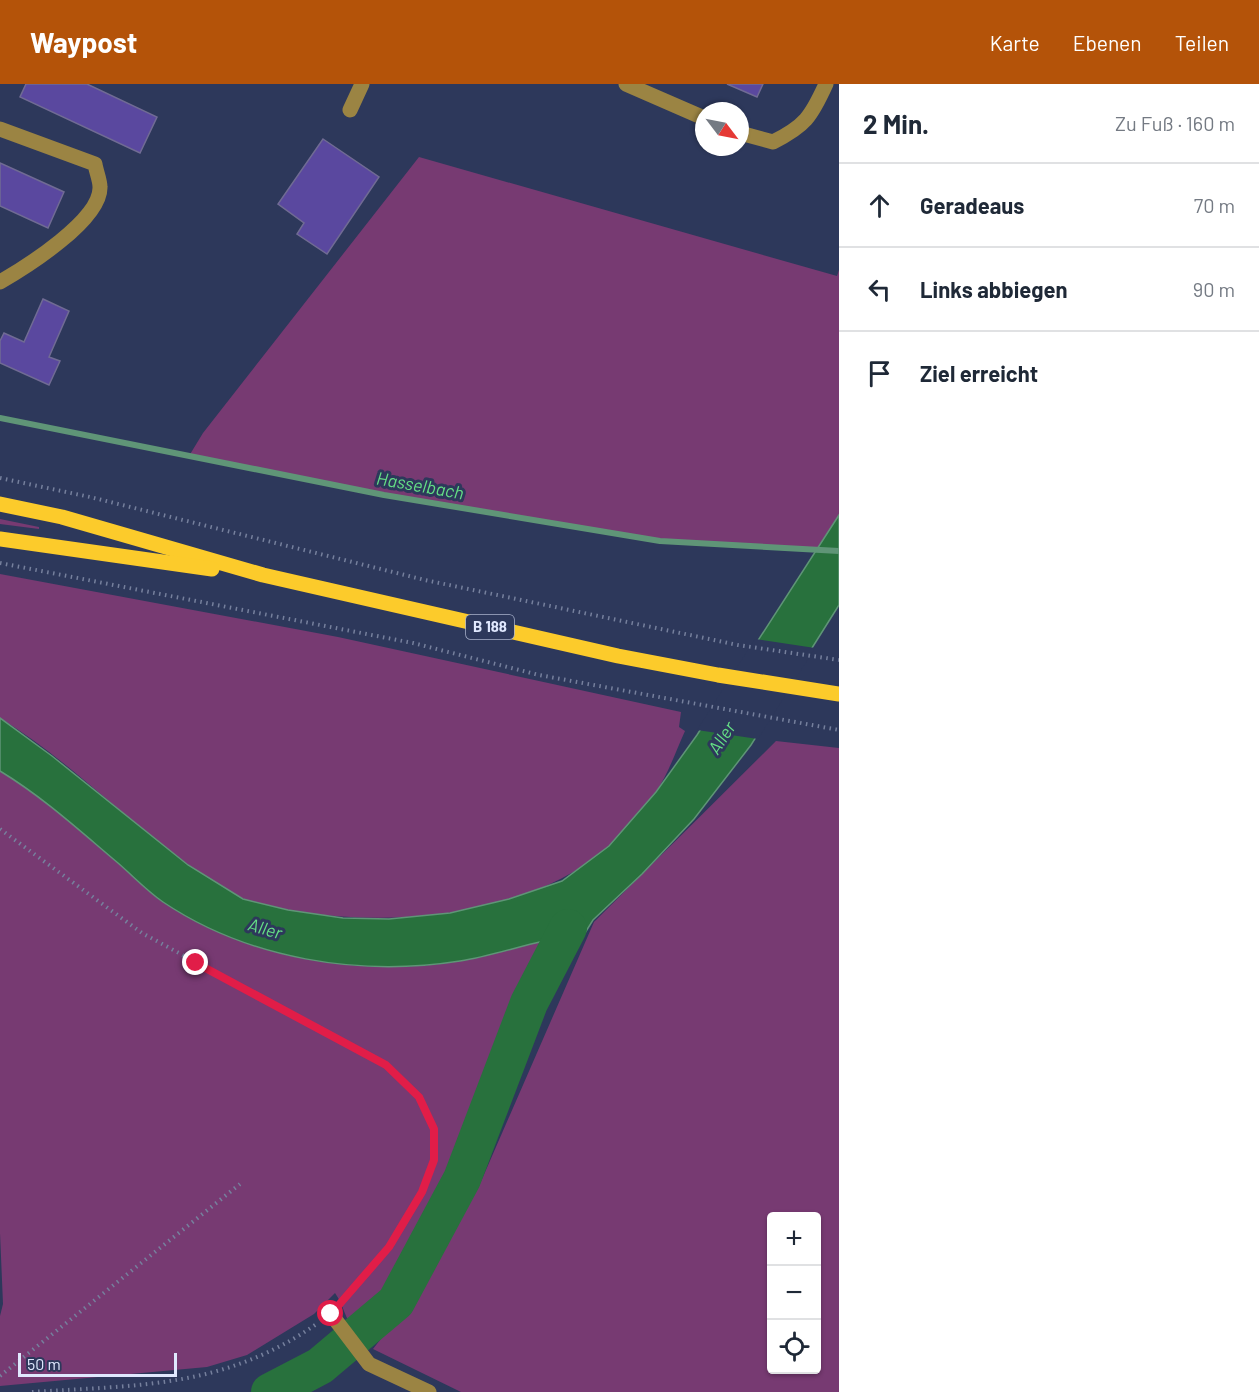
<!DOCTYPE html>
<html lang="de">
<meta charset="utf-8">
<style>
:root{--surface:#fff;--page:#f2f2f3;--text:#1f2937;--muted:#747a83;--line:#e0e1e3;--accent:#b45309}
body{margin:0;font-family:Barlow,sans-serif;background:var(--page);color:var(--text)}
.controls{position:absolute;right:18px;bottom:18px;display:grid;overflow:hidden;border-radius:6px;box-shadow:0 2px 4px #0004}
.controls button{width:54px;height:54px;display:grid;place-items:center;padding:0;border:0;border-bottom:2px solid var(--line);background:var(--surface);color:var(--text);font:30px sans-serif}
.compass{position:absolute;left:695px;top:18px;width:54px;height:54px;border-radius:50%;background:var(--surface);box-shadow:0 2px 4px #0004;rotate:122deg}
.scale{position:absolute;left:18px;bottom:15px;width:159px;box-sizing:border-box;padding-left:6px;border:3px solid #e0e8fe;border-top:0;font-size:16px;line-height:21px;white-space:nowrap;color:#e0e8fe;-webkit-text-stroke:4px #2d385b;paint-order:stroke}
.stop{position:absolute;width:18px;height:18px;margin:-14px;border:4px solid #e11d48;border-radius:50%;background:#fff}
.stop.end{background:#e11d48;border-color:#fff;box-shadow:0 2px 6px #0008}
.list{margin:0;padding:0;list-style:none}
h2{display:flex;justify-content:space-between;align-items:center;height:78px;margin:0;padding:0 24px;font-size:26px}
h2 small{font-size:20px;font-weight:400;color:var(--muted)}
.list li{display:grid;grid-template-columns:39px 1fr auto;gap:18px;align-items:center;box-sizing:border-box;height:84px;padding:0 24px;border-top:2px solid var(--line)}
.list b{display:block;font-size:22px;white-space:nowrap}
.list em{font-size:20px;font-style:normal;color:var(--muted)}
.icon{flex:none;width:33px;height:33px;fill:none;stroke:currentColor;stroke-width:2;stroke-linecap:round;stroke-linejoin:round}
.map{position:relative;flex:none;width:839px;height:1308px;overflow:hidden}
header{display:flex;align-items:center;gap:36px;box-sizing:border-box;height:84px;padding:0 30px;background:var(--accent);color:#fff}
header strong{font-size:28px}
nav{display:flex;gap:33px;margin-inline-start:auto;font-size:21px}
main{display:flex}
aside{flex:1;background:var(--surface)}
.map>svg:first-child{display:block}
</style>
<header>
<strong>Waypost</strong>
<nav><a>Karte</a><a>Ebenen</a><a>Teilen</a></nav>
</header>
<main>
<div class="map">
<svg width="839" height="1308" viewBox="0 0 839 1308">
<rect width="100%" height="100%" fill="#2d385b"/>
<g fill="#773a72" fill-rule="evenodd">
<path d="M 419,73 L 837,192 L 839,186 L 839,467 L 660,457 L 384,411 L 189,372 L 203,349 Z"/>
<path d="M 0,435 L 39,443 L 39,445 L 0,440 Z"/>
<path d="M 0,490 L 338,553 L 681,628 L 679,643 L 685,647 C 676,667 668,690 656,708 C 644,727 625,748 608,763 C 530,831 405,842 306,829 C 286,826 259,823 240,813 C 152,766 85,686 0,634 Z"/>
<path d="M 776,657 L 839,664 L 839,1308 L 461,1308 L 373,1265 L 416,1210 L 479,1102 L 594,838 ZM 772,1132 L 816,1132 L 816,1286 L 772,1286 Z"/>
<path d="M 0,687 C 43,713 81,747 118,779 C 133,792 147,807 163,818 C 249,874 360,894 460,877 C 489,872 517,863 544,857 C 523,947 474,1041 432,1125 C 410,1167 393,1217 355,1247 C 345,1235 344,1222 335,1209 L 314,1230 L 247,1271 L 207,1283 L 0,1302 L 0,1232 L 3,1220 L 0,1149 Z"/>
</g>
<path fill="#28713d" stroke="#5f9577" stroke-width="1.5" d="M 839,431 L 839,521 L 751,661 L 694,735 L 642,790 L 593,836 L 557,894 L 536,886 L 544,857 C 516,863 488,873 460,877 C 359,893 248,875 163,818 C 147,807 133,792 118,779 C 80,747 43,713 0,687 L 0,634 L 52,672 L 188,781 L 243,815 L 288,826 L 343,834 L 389,835 L 450,829 L 509,815 L 562,797 L 609,762 L 656,708 L 697,651 Z"/>
<path fill="#2d385b" d="M 755,555 L 815,564 L 758,655 L 697,646 Z"/>
<g fill="none" stroke-linecap="round" stroke-linejoin="round">
<path stroke="#5f9577" stroke-width="6" d="M 0,334 L 384,411 L 660,457 L 839,467"/>
<path stroke="#28713d" stroke-width="38" d="M 270,1308 L 320,1282 L 396,1218 L 462,1095 L 529,919 L 568,844"/>
</g>
<g fill="#5a489f" stroke="#706b94" stroke-width="1.5">
<path d="M 26,0 L 87,0 L 157,33 L 140,69 L 20,13 Z"/>
<path d="M 727,0 L 763,0 L 757,13 Z"/>
<path d="M 323,55 L 379,93 L 327,170 L 297,150 L 304,139 L 278,120 Z"/>
<path d="M 0,79 L 64,108 L 48,144 L 0,122 Z"/>
<path d="M 43,215 L 69,227 L 49,273 L 60,277 L 49,301 L 0,279 L 0,257 L 4,249 L 24,258 Z"/>
</g>
<g fill="none" stroke-linecap="round" stroke-linejoin="round">
<g stroke="#76809d" stroke-width="4" stroke-dasharray="1.5 4.5" stroke-linecap="butt">
<path d="M 0,394 L 90,413 L 425,496 L 738,561 L 839,576"/>
<path d="M 0,479 L 413,559 L 539,591 L 839,646"/>
<path d="M 0,745 L 142,849 L 385,981 L 419,1013 L 434,1045 L 433,1076 L 422,1109 L 389,1163 L 341,1218"/>
<path d="M 0,1292 L 240,1100"/>
<path d="M 32,1308 C 140,1301 225,1304 318,1239"/>
</g>
<g stroke="#9b8443" stroke-width="15">
<path d="M 626,0 L 704,34"/>
<path d="M 350,26 L 362,0"/>
<path d="M 0,45 L 95,80 C 96,87 100,96 100,103 C 101,136 26,183 0,198"/>
<path d="M 740,49 L 773,58 C 805,42 811,33 826,0"/>
<path d="M 331,1230 L 369,1280 L 429,1308"/>
</g>
<g stroke="#fccb2b" stroke-width="15">
<path d="M 0,420 L 62,433 L 263,491 L 618,572 L 718,591 L 839,610"/>
<path d="M 0,455 L 212,485"/>
</g>
</g>
<g fill="none" stroke-linecap="round" stroke-linejoin="round">
<path stroke="#e11d48" stroke-width="8" d="M 196,879 L 386,981 L 419,1013 L 434,1045 L 434,1076 L 422,1108 L 389,1163 L 331,1230"/>
</g>
<g text-anchor="middle" stroke-width="6" stroke-linejoin="round" paint-order="stroke">
<rect fill="#2d385b" stroke="#aab3cd" stroke-width="1.5" x="466" y="531" width="48" height="24" rx="4.5"/>
<g font-size="15" font-weight="bold" fill="#e0e8fe">
<text x="490" y="548">B 188</text>
</g>
<g font-size="18" font-style="italic" fill="#64de85" stroke="#2d385b">
<text transform="translate(420 402) rotate(10)" y="6">Hasselbach</text>
<text transform="translate(722 654) rotate(-57)" y="6">Aller</text>
<text transform="translate(265 845) rotate(16)" y="6">Aller</text>
</g>
</g>
</svg>
<div class="controls">
<button>+</button>
<button>−</button>
<button><svg class="icon" aria-label="locate" viewBox="0 0 24 24"><circle cx="12" cy="12" r="6"/><path d="M12 2v4M12 18v4M2 12h4M18 12h4"/></svg></button>
</div>
<svg class="compass" viewBox="-18 -18 36 36"><path d="M0-13l5 13h-10z" fill="#e53935"/><path d="M0 13l5-13h-10z" fill="#747a83"/></svg>
<div class="scale">50 m</div>
<div class="stop" style="left:331px;top:1230px"></div>
<div class="stop end" style="left:196px;top:879px"></div>
</div>
<aside>
<h2>2 Min.<small>Zu Fuß · 160 m</small></h2>
<ul class="list">
<li><svg class="icon" aria-label="ahead" viewBox="0 0 24 24"><path d="M12 20V5M6 11l6-6 6 6"/></svg><div><b>Geradeaus</b></div><em>70 m</em></li>
<li><svg class="icon" aria-label="left" viewBox="0 0 24 24"><path d="M17 20v-9H6M10 6l-5 5 5 5"/></svg><div><b>Links abbiegen</b></div><em>90 m</em></li>
<li><svg class="icon" aria-label="arrive" viewBox="0 0 24 24"><path d="M6 21V4h12l-3 4 3 4H6"/></svg><div><b>Ziel erreicht</b></div></li>
</ul>
</aside>
</main>
